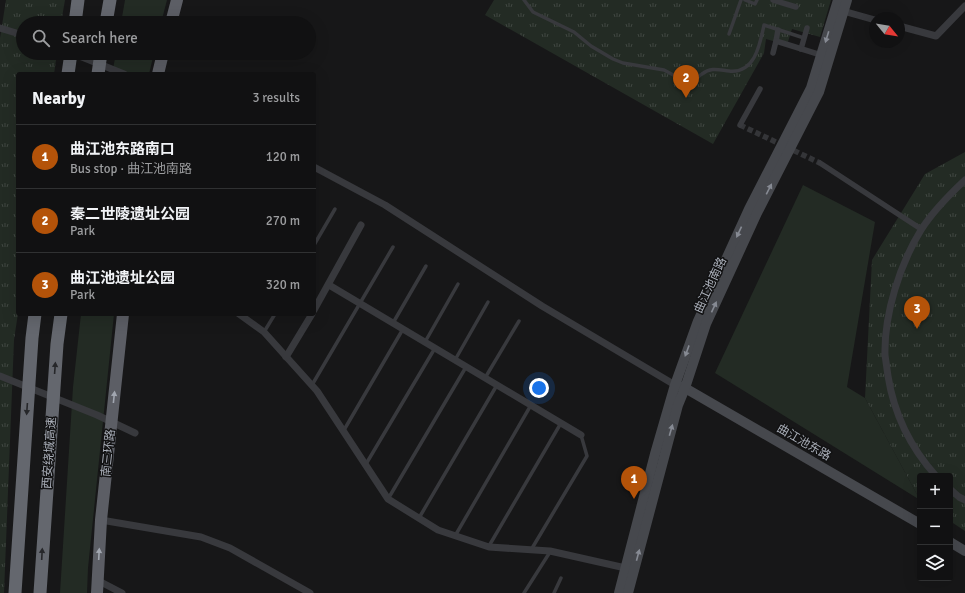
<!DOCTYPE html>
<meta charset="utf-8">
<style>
:root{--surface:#111112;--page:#1a1a1b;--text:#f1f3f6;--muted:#9c9d9f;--line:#303132;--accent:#b45309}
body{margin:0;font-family:Signika,"Noto Sans SC",sans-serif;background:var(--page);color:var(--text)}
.controls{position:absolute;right:12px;bottom:12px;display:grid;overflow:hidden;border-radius:4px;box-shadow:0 4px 16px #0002}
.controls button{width:36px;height:36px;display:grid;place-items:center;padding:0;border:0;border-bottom:1px solid var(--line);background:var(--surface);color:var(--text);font:20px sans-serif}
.compass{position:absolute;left:869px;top:12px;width:36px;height:36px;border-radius:50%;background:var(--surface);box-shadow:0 4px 16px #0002;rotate:120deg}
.you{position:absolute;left:539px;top:388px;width:14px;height:14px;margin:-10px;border:3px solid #fff;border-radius:50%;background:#1a73e8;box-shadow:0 0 0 6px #1a73e833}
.badge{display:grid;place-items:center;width:26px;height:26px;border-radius:50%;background:var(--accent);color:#fff;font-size:13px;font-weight:700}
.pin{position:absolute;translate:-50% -33px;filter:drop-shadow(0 1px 2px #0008)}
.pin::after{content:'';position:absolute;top:21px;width:14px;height:12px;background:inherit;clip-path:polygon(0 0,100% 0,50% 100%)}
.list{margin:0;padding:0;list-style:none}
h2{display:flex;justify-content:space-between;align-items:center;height:52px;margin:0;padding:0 16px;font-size:17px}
h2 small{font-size:13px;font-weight:400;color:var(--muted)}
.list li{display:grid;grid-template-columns:26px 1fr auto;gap:12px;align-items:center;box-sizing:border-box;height:64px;padding:0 16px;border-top:1px solid var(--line)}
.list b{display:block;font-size:15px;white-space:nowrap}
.list p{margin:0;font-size:13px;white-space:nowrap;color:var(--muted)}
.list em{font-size:13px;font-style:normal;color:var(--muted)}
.icon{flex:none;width:22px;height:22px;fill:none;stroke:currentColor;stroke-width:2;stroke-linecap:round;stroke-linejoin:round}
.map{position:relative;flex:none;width:965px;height:593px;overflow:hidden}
.search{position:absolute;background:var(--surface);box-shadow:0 4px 16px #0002;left:16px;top:16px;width:300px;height:44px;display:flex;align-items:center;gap:10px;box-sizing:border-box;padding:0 14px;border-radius:22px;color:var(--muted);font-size:15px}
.panel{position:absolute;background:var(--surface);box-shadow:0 4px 16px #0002;left:16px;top:72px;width:300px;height:244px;border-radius:4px}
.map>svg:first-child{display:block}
</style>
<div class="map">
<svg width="965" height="593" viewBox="0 0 965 593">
<defs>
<pattern id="park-tufts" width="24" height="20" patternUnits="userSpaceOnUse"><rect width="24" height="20" fill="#232b24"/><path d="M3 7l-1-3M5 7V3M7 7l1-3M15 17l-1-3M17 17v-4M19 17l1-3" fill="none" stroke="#404742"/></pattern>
</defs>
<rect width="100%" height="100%" fill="#171718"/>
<g fill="#232b24">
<path d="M 125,0 L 167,0 L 161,23 L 121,23 Z"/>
<path d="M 116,53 L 154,53 L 149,74 L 112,74 Z"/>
<path d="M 803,185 L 875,222 L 847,387 L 865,398 L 920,500 L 715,373 Z"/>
<path d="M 81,314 L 114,314 L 88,568 L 87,593 L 60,593 L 73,387 Z"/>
</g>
<g fill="url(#park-tufts)">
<path d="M 6,0 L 65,0 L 61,23 L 23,23 L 23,53 L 57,53 L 54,74 L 18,74 L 18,313 L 14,340 L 4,593 L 0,593 L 0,38 Z"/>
<path d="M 494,0 L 831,0 L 820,37 L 792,29 L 787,45 L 766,39 L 764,53 L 713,144 L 485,15 Z"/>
<path d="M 965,152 L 965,531 L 950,521 L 950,476 L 920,476 L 920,500 L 865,398 L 872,260 L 925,174 Z"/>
</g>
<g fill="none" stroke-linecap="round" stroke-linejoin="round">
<path stroke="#343538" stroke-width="5.5" stroke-dasharray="5.5 3" stroke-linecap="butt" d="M 740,125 L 820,163"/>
<g stroke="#38393d" stroke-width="3.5">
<path d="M 524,0 L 533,12 L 574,32 L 591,46 L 613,59 L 623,63 L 664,70 L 692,85 C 695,81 698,76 702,74 C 711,67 719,70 729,71 C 755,74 760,44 764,25 L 804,38"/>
<path d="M 745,0 L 755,4 L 757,0"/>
<path d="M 729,34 L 741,0"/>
<path d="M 314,245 L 335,209"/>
<path d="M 393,323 L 426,266"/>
<path d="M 264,332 L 275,314"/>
<path d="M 425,342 L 458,284"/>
<path d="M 455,360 L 488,302"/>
<path d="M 485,378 L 519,321"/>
<path d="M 312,385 L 393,247"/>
<path d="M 344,430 L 403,329"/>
<path d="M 366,464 L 435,348"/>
<path d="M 388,499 L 466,367"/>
<path d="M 419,518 L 497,385"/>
<path d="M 455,536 L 531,405"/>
<path d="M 489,546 L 561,423"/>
<path d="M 531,550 L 587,456 L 581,435"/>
<path d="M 524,593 L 550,552"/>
<path d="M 554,593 L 561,578"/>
</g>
<g stroke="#38393d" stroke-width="5.5">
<path d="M 773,0 L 796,7"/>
<path d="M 776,41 L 778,30"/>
<path d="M 801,49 L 807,28"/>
<path d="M 773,53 L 776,41 L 821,55"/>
<path d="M 740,125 L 760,89"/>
<path d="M 820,163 L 921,229"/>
</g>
<g stroke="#38393d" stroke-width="7">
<path d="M 843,11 L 875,20"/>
<path d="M 899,26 L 936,36 L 965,6"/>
<path d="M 0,28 L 23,35"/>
<path d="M 72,53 L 124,74"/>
<path d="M 314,167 L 385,205 L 542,306 L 675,385"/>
<path d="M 329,285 L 581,435"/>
<path d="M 314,310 L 361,225"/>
<path d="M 239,314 L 264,332 L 317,391 L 388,499 L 438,530 L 489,547 L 550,551 L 630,569"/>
<path d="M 286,357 L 312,314"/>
<path d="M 0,376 L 97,415 L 135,433"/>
<path d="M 936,476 C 910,447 894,414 888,376 C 887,369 886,362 885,355 C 884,314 900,264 921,230 C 933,211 949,195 965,180"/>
<path d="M 950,489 L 959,497 L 965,500"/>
<path d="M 101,520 L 201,537 L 230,548 L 310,593"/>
<path d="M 97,580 L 122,593"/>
</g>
<g stroke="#46484d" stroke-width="10">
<path d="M 679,386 L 685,388 L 920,524"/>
<path d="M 950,542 L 965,551"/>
<path d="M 619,593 L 655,454 L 675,385 L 698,321 L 749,209 L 811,88 L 838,0"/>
<path d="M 628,593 L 678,405 L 685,388 L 706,324 L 757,213 L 819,92 L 847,0"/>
</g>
<g stroke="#5c5e65" stroke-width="12">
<path d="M 171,23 L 177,0"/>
<path d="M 158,74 L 163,53"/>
<path d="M 97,593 L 101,520 L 123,314"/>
</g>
<g stroke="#64676e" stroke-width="13">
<path d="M 75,23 L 78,0"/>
<path d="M 106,23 L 110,0"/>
<path d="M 68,74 L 71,53"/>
<path d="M 98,74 L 101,53"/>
<path d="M 15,593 L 32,338 L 35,314"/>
<path d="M 40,593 L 57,344 L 61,314"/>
</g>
</g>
<defs><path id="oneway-solid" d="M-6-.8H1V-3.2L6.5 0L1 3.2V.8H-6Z"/></defs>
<g fill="#868a93">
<use href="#oneway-solid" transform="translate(827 37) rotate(107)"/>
<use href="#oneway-solid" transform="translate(769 189) rotate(-63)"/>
<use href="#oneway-solid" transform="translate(739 232) rotate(115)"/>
<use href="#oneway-solid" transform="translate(714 307) rotate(-65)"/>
<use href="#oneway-solid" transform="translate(687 351) rotate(110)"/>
<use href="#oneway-solid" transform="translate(671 430) rotate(-74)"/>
<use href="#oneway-solid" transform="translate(638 555) rotate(-75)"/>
</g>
<g fill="#26272a">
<use href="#oneway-solid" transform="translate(55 368) rotate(-86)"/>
<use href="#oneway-solid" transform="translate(27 409) rotate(94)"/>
<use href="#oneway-solid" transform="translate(42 554) rotate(-87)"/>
</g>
<g fill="#a1a6b0">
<use href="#oneway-solid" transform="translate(114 397) rotate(-84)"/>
<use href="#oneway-solid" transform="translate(99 554) rotate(-87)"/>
</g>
<g text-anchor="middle" stroke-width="3" stroke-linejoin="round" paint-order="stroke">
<g font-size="12" fill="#a9aeb8" stroke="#121213">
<text transform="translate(710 285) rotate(-65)" y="4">曲江池南路</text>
<text transform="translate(804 442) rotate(30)" y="4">曲江池东路</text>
<text transform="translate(49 453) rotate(-86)" y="4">西安绕城高速</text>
<text transform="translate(108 453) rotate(-84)" y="4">南三环路</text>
</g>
</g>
</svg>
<div class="controls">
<button>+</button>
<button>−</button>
<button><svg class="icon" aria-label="layers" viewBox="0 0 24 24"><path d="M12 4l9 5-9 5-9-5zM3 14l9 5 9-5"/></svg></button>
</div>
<svg class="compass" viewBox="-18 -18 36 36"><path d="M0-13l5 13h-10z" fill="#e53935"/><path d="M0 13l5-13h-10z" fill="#9c9d9f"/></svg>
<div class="you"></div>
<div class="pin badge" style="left:634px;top:499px">1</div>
<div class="pin badge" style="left:686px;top:98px">2</div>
<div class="pin badge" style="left:917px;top:329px">3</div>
<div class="search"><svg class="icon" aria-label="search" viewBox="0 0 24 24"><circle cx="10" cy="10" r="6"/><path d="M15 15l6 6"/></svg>Search here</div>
<section class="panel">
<h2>Nearby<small>3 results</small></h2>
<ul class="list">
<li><span class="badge">1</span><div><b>曲江池东路南口</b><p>Bus stop · 曲江池南路</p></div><em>120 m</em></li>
<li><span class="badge">2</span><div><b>秦二世陵遗址公园</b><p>Park</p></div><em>270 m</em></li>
<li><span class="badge">3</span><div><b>曲江池遗址公园</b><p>Park</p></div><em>320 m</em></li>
</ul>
</section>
</div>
